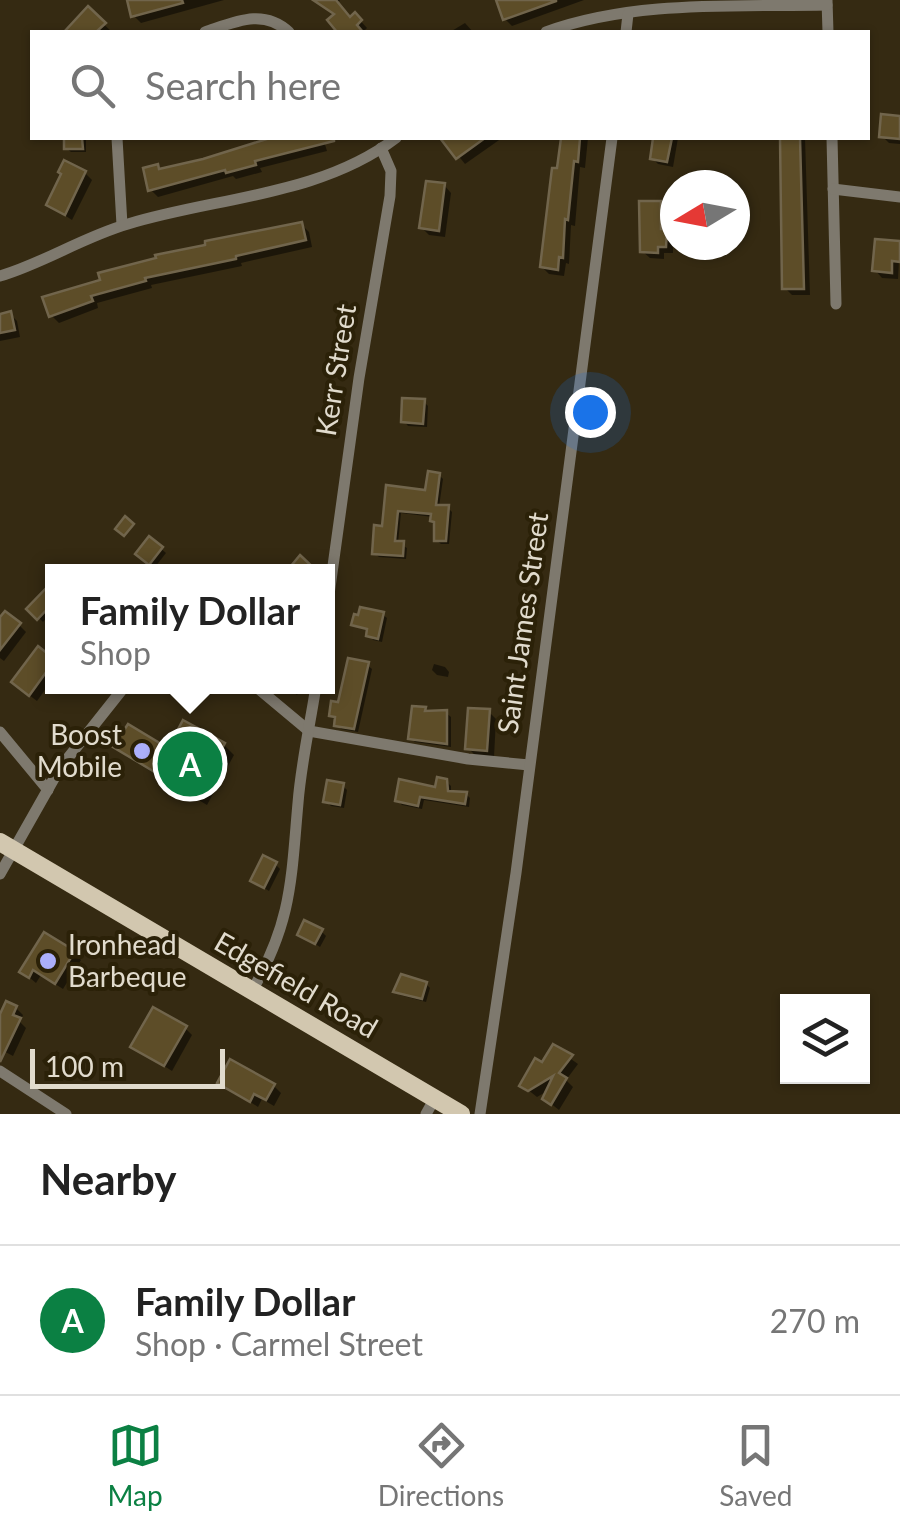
<!DOCTYPE html>
<meta charset="utf-8">
<style>
:root{--surface:#fff;--page:#f2f2f2;--text:#222;--muted:#767676;--line:#e0e0e0;--accent:#0b8043}
body{margin:0;font-family:Lato,sans-serif;background:var(--page);color:var(--text)}
.controls{position:absolute;right:30px;bottom:30px;display:grid;overflow:hidden;border-radius:0px;box-shadow:0 2px 8px #0004}
.controls button{width:90px;height:90px;display:grid;place-items:center;padding:0;border:0;border-bottom:2px solid var(--line);background:var(--surface);color:var(--text);font:50px sans-serif}
.compass{position:absolute;left:660px;top:170px;width:90px;height:90px;border-radius:50%;background:var(--surface);box-shadow:0 2px 8px #0004;rotate:260deg}
.scale{position:absolute;left:30px;bottom:25px;width:195px;box-sizing:border-box;padding-left:10px;border:5px solid #e1dbcd;border-top:0;font-size:28px;line-height:35px;white-space:nowrap;color:#e1dbcd;-webkit-text-stroke:8px #2b2108;paint-order:stroke}
.you{position:absolute;left:590px;top:412px;width:35px;height:35px;margin:-25px;border:8px solid #fff;border-radius:50%;background:#1a73e8;box-shadow:0 0 0 15px #1a73e833}
.badge{display:grid;place-items:center;width:65px;height:65px;border-radius:50%;background:var(--accent);color:#fff;font-size:32px;font-weight:700}
.pin{position:absolute;translate:-50% -50%;border:5px solid #fff;box-shadow:0 2px 10px #0006}
.popup{position:absolute;left:45px;top:564px;width:290px;height:130px;box-sizing:border-box;display:grid;place-content:center;border-radius:0px;background:var(--surface);filter:drop-shadow(0 2px 8px #0005);font-size:32px;white-space:nowrap;color:var(--muted)}
.popup b{font-size:38px;color:var(--text)}
.popup::after{content:'';position:absolute;left:50%;top:100%;margin-left:-20px;border:20px solid transparent;border-top-color:var(--surface)}
.list{margin:0;padding:0;list-style:none}
h2{display:flex;justify-content:space-between;align-items:center;height:130px;margin:0;padding:0 40px;font-size:42px}
h2 small{font-size:32px;font-weight:400;color:var(--muted)}
.list li{display:grid;grid-template-columns:65px 1fr auto;gap:30px;align-items:center;box-sizing:border-box;height:150px;padding:0 40px;border-top:2px solid var(--line)}
.list b{display:block;font-size:38px;white-space:nowrap}
.list p{margin:0;font-size:32px;white-space:nowrap;color:var(--muted)}
.list em{font-size:32px;font-style:normal;color:var(--muted)}
.icon{flex:none;width:55px;height:55px;fill:none;stroke:currentColor;stroke-width:2;stroke-linecap:round;stroke-linejoin:round}
.map{position:relative;flex:none;width:900px;height:1114px;overflow:hidden}
.search{position:absolute;background:var(--surface);box-shadow:0 2px 8px #0004;left:30px;right:30px;top:30px;height:110px;display:flex;align-items:center;gap:25px;box-sizing:border-box;padding:0 35px;border-radius:0px;color:var(--muted);font-size:38px}
.sheet{height:280px;background:var(--surface)}
nav{display:flex;justify-content:space-around;align-items:center;box-sizing:border-box;height:140px;border-top:2px solid var(--line);background:var(--surface);font-size:28px;color:var(--muted)}
nav a{display:grid;justify-items:center;gap:5px}
nav .on{color:var(--accent)}
.map>svg:first-child{display:block}
</style>
<div class="map">
<svg width="900" height="1114" viewBox="0 0 900 1114">
<rect width="100%" height="100%" fill="#352a12"/>
<g fill="#0007">
<path d="M 129,0 L 224,0 L 141,23 L 134,16 Z"/>
<path d="M 314,0 L 340,0 L 337,4 L 350,20 L 355,15 L 367,28 L 363,32 L 340,32 L 330,20 L 336,15 Z"/>
<path d="M 508,0 L 584,0 L 512,26 L 505,19 Z"/>
<path d="M 88,10 L 111,31 L 110,32 L 68,32 Z"/>
<path d="M 465,23 L 473,32 L 450,32 Z"/>
<path d="M 900,118 L 900,144 L 889,143 L 882,136 Z"/>
<path d="M 66,138 L 86,138 L 86,152 L 71,152 L 66,148 Z"/>
<path d="M 281,138 L 323,138 L 327,151 L 260,168 L 262,172 L 236,179 L 233,176 L 158,197 L 151,190 L 157,167 L 161,171 L 204,161 Z"/>
<path d="M 453,138 L 502,138 L 465,164 L 447,142 Z"/>
<path d="M 563,138 L 588,138 L 585,168 L 580,167 L 575,226 L 571,225 L 569,264 L 566,263 L 564,276 L 549,274 L 542,267 Z"/>
<path d="M 654,138 L 678,138 L 673,167 L 658,164 L 652,158 Z"/>
<path d="M 783,138 L 805,138 L 810,295 L 792,295 L 785,288 Z"/>
<path d="M 85,173 L 92,180 L 72,220 L 49,205 L 64,175 Z"/>
<path d="M 444,185 L 451,193 L 445,237 L 429,235 L 422,228 Z"/>
<path d="M 660,204 L 668,211 L 667,232 L 673,239 L 673,253 L 664,253 L 664,259 L 650,258 L 642,251 Z"/>
<path d="M 302,225 L 309,232 L 312,247 L 241,263 L 242,266 L 151,285 L 152,288 L 97,303 L 98,308 L 59,323 L 52,316 L 103,281 L 159,260 Z"/>
<path d="M 900,243 L 898,279 L 882,278 L 875,270 Z"/>
<path d="M 10,314 L 17,321 L 20,337 L 0,341 L 0,316 Z"/>
<path d="M 424,402 L 428,406 L 427,427 L 408,426 L 404,421 Z"/>
<path d="M 439,475 L 443,479 L 439,507 L 448,508 L 452,512 L 449,544 L 441,544 L 436,540 L 437,524 L 433,517 L 401,513 L 398,543 L 407,548 L 406,559 L 379,557 L 374,553 L 384,529 L 388,488 L 428,492 Z"/>
<path d="M 150,539 L 166,553 L 155,567 L 143,558 Z"/>
<path d="M 51,587 L 52,612 L 43,622 L 30,609 Z"/>
<path d="M 382,614 L 387,618 L 382,642 L 373,640 L 369,631 L 354,625 Z"/>
<path d="M 0,621 L 19,625 L 26,632 L 4,661 L 0,658 Z"/>
<path d="M 38,650 L 52,661 L 52,680 L 37,701 L 21,689 Z"/>
<path d="M 434,664 L 445,667 L 449,672 L 448,677 L 437,675 L 432,670 Z"/>
<path d="M 367,665 L 372,669 L 358,732 L 341,729 L 331,715 Z"/>
<path d="M 286,686 L 303,686 L 297,695 Z"/>
<path d="M 424,710 L 428,713 L 446,713 L 451,717 L 451,747 L 415,742 L 411,738 Z"/>
<path d="M 489,712 L 496,719 L 494,757 L 475,755 L 468,748 Z"/>
<path d="M 224,745 L 234,755 L 207,805 L 127,757 L 117,747 L 169,751 Z"/>
<path d="M 446,781 L 451,786 L 451,794 L 466,794 L 470,798 L 469,807 L 424,800 L 422,809 L 402,805 L 397,800 L 437,790 Z"/>
<path d="M 343,786 L 347,790 L 344,808 L 331,806 L 326,801 Z"/>
<path d="M 275,864 L 280,869 L 269,891 L 253,881 Z"/>
<path d="M 321,931 L 326,936 L 320,947 L 300,934 Z"/>
<path d="M 73,953 L 81,960 L 63,989 L 41,975 L 36,983 L 23,972 Z"/>
<path d="M 426,984 L 430,988 L 426,1002 L 400,995 L 396,991 Z"/>
<path d="M 16,1008 L 23,1015 L 20,1022 L 26,1028 L 13,1056 L 0,1049 L 0,1020 Z"/>
<path d="M 185,1028 L 192,1035 L 172,1071 L 133,1046 Z"/>
<path d="M 554,1047 L 578,1064 L 566,1080 L 573,1087 L 559,1110 L 545,1099 L 549,1090 L 537,1097 L 522,1085 L 543,1065 Z"/>
<path d="M 220,1082 L 274,1086 L 281,1093 L 274,1106 L 262,1099 L 258,1107 Z"/>
</g>
<g fill="#5d4d28" stroke="#71654c" stroke-width="2.5">
<path d="M 127,0 L 182,0 L 183,3 L 131,17 Z"/>
<path d="M 313,0 L 336,0 L 350,17 L 355,12 L 362,20 L 357,25 L 363,32 L 337,32 L 327,20 L 334,14 Z"/>
<path d="M 496,0 L 556,0 L 556,1 L 503,20 Z"/>
<path d="M 88,6 L 106,23 L 96,32 L 64,32 Z"/>
<path d="M 881,114 L 900,116 L 900,139 L 879,137 Z"/>
<path d="M 64,138 L 82,138 L 83,149 L 64,149 Z"/>
<path d="M 270,138 L 334,138 L 334,141 L 255,161 L 256,165 L 226,173 L 225,170 L 148,191 L 143,168 L 158,164 L 159,169 L 203,159 Z"/>
<path d="M 440,138 L 485,138 L 456,159 Z"/>
<path d="M 561,138 L 580,138 L 578,162 L 574,161 L 568,220 L 565,219 L 563,258 L 559,257 L 558,270 L 540,267 L 552,168 L 557,168 Z"/>
<path d="M 653,138 L 672,138 L 667,162 L 650,159 Z"/>
<path d="M 780,138 L 800,138 L 804,289 L 782,289 Z"/>
<path d="M 64,160 L 86,171 L 65,215 L 46,205 L 61,174 L 58,172 Z"/>
<path d="M 426,181 L 445,183 L 439,231 L 419,228 Z"/>
<path d="M 639,201 L 661,201 L 661,229 L 667,229 L 666,247 L 658,247 L 658,253 L 640,252 Z"/>
<path d="M 302,222 L 306,240 L 236,256 L 236,259 L 145,278 L 146,281 L 91,296 L 93,301 L 49,317 L 42,297 L 100,280 L 98,273 L 156,258 L 155,255 L 205,245 L 205,241 Z"/>
<path d="M 875,239 L 900,241 L 900,262 L 892,261 L 892,273 L 872,271 Z"/>
<path d="M 11,311 L 15,330 L 0,333 L 0,314 Z"/>
<path d="M 402,398 L 425,399 L 423,424 L 401,422 Z"/>
<path d="M 428,471 L 440,473 L 436,505 L 449,505 L 446,541 L 434,541 L 434,522 L 430,521 L 431,514 L 398,511 L 395,541 L 404,541 L 403,556 L 372,554 L 374,525 L 382,526 L 386,485 L 425,490 Z"/>
<path d="M 125,516 L 134,524 L 124,536 L 115,529 Z"/>
<path d="M 149,536 L 163,547 L 149,565 L 135,554 Z"/>
<path d="M 300,555 L 318,572 L 286,572 Z"/>
<path d="M 52,582 L 52,604 L 37,620 L 26,609 Z"/>
<path d="M 360,607 L 384,612 L 378,639 L 366,636 L 367,629 L 351,625 L 354,614 L 358,615 Z"/>
<path d="M 5,611 L 21,623 L 0,650 L 0,617 Z"/>
<path d="M 38,646 L 52,657 L 52,664 L 29,696 L 11,682 Z"/>
<path d="M 348,658 L 369,662 L 354,729 L 334,726 L 335,717 L 329,716 L 331,701 L 338,702 Z"/>
<path d="M 412,706 L 426,707 L 425,711 L 447,710 L 447,744 L 408,739 Z"/>
<path d="M 468,708 L 490,709 L 487,751 L 465,749 Z"/>
<path d="M 183,720 L 225,743 L 196,797 L 113,747 L 128,724 L 168,748 Z"/>
<path d="M 437,777 L 447,779 L 448,791 L 467,792 L 465,804 L 420,797 L 418,806 L 395,801 L 399,779 L 435,787 Z"/>
<path d="M 327,780 L 344,783 L 340,805 L 323,802 Z"/>
<path d="M 263,855 L 277,862 L 264,888 L 250,881 Z"/>
<path d="M 304,920 L 323,929 L 315,944 L 297,935 Z"/>
<path d="M 44,932 L 75,951 L 55,984 L 33,970 L 29,978 L 19,972 Z"/>
<path d="M 401,974 L 427,982 L 422,999 L 393,992 Z"/>
<path d="M 6,1001 L 17,1006 L 13,1015 L 21,1018 L 0,1062 L 0,1014 Z"/>
<path d="M 153,1007 L 187,1026 L 164,1066 L 130,1047 Z"/>
<path d="M 553,1044 L 573,1055 L 559,1073 L 567,1078 L 551,1105 L 542,1099 L 553,1076 L 528,1091 L 519,1086 L 535,1058 L 542,1062 Z"/>
<path d="M 230,1059 L 275,1084 L 266,1100 L 254,1094 L 250,1102 L 217,1083 Z"/>
</g>
<g fill="none" stroke-linecap="round" stroke-linejoin="round">
<g stroke="#7e796e" stroke-width="11">
<path d="M 827,0 L 828,32"/>
<path d="M 205,32 C 235,22 263,8 289,32"/>
<path d="M 546,32 C 634,0 735,7 827,5"/>
<path d="M 626,32 L 628,14"/>
<path d="M 117,138 L 122,225"/>
<path d="M 832,138 L 836,304"/>
<path d="M 833,189 L 900,197"/>
<path d="M 0,276 C 44,263 83,237 128,224 C 216,197 320,196 396,138"/>
<path d="M 328,602 L 359,378 L 390,196 L 391,171 L 381,148"/>
<path d="M 255,686 L 309,731 L 468,759 L 529,765"/>
<path d="M 0,732 L 48,790"/>
<path d="M 0,874 L 60,768 L 125,686"/>
<path d="M 252,991 C 292,921 291,881 298,803 C 301,764 310,725 316,686"/>
<path d="M 0,1071 L 66,1114"/>
<path d="M 426,1114 L 435,1098"/>
<path d="M 480,1114 L 516,873 L 612,138"/>
</g>
<path stroke="#d2c7af" stroke-width="18" d="M 0,842 L 461,1114"/>
</g>
<g fill="#acaffb" stroke="#2b2108" stroke-width="4">
<circle cx="142" cy="751" r="10"/>
<circle cx="48" cy="961" r="10"/>
</g>
<g text-anchor="middle" stroke-width="8" stroke-linejoin="round" paint-order="stroke">
<g font-size="28" fill="#e1dbcd" stroke="#2b2108">
<text transform="translate(336 370) rotate(-81)" y="10">Kerr Street</text>
<text transform="translate(523 623) rotate(-82)" y="10">Saint James Street</text>
<text transform="translate(296 985) rotate(30)" y="10">Edgefield Road</text>
</g>
<g font-size="28" fill="#e1dbcd" stroke="#2b2108" text-anchor="end">
<text x="122" y="745">Boost<tspan x="122" dy="32">Mobile</tspan></text>
<text x="68" y="955" text-anchor="start">Ironhead<tspan x="68" dy="32">Barbeque</tspan></text>
</g>
</g>
</svg>
<div class="controls">
<button><svg class="icon" aria-label="layers" viewBox="0 0 24 24"><path d="M12 4l9 5-9 5-9-5zM3 14l9 5 9-5"/></svg></button>
</div>
<svg class="compass" viewBox="-18 -18 36 36"><path d="M0-13l5 13h-10z" fill="#e53935"/><path d="M0 13l5-13h-10z" fill="#767676"/></svg>
<div class="scale">100 m</div>
<div class="you"></div>
<div class="pin badge" style="left:190px;top:764px">A</div>
<div class="popup"><b>Family Dollar</b>Shop</div>
<div class="search"><svg class="icon" aria-label="search" viewBox="0 0 24 24"><circle cx="10" cy="10" r="6"/><path d="M15 15l6 6"/></svg>Search here</div>
</div>
<section class="sheet">
<h2>Nearby<small></small></h2>
<ul class="list">
<li><span class="badge">A</span><div><b>Family Dollar</b><p>Shop · Carmel Street</p></div><em>270 m</em></li>
</ul>
</section>
<nav>
<a class="on"><svg class="icon" aria-label="map" viewBox="0 0 24 24"><path d="M3 6l6-2 6 2 6-2v14l-6 2-6-2-6 2zM9 4v14M15 6v14"/></svg>Map</a>
<a><svg class="icon" aria-label="directions" viewBox="0 0 24 24"><path d="M12 3l9 9-9 9-9-9zM9 14v-3h6M13 9l2 2-2 2"/></svg>Directions</a>
<a><svg class="icon" aria-label="saved" viewBox="0 0 24 24"><path d="M7 4h10v16l-5-4-5 4z"/></svg>Saved</a>
</nav>
